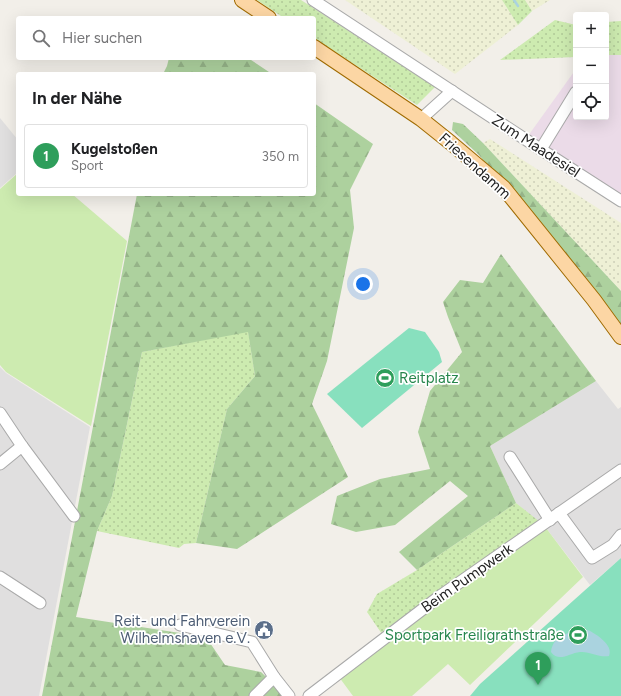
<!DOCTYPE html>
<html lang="de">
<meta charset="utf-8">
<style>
:root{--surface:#fff;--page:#f6f6f6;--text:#202124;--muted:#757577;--line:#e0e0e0;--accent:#111827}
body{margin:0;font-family:Figtree,sans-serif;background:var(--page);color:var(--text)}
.controls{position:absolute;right:12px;top:12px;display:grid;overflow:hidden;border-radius:4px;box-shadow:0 4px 16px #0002}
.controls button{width:36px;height:36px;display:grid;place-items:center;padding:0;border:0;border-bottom:1px solid var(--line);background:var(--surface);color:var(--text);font:20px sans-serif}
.you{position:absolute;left:363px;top:284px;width:14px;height:14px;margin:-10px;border:3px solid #fff;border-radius:50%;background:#1a73e8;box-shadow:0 0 0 6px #1a73e833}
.badge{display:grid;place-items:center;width:26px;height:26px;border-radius:50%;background:var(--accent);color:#fff;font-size:13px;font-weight:700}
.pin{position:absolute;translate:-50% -33px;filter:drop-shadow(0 1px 2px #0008)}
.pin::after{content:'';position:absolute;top:21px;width:14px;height:12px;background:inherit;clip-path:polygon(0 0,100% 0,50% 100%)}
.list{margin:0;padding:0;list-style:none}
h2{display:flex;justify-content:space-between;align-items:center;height:52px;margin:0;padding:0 16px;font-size:17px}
h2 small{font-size:13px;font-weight:400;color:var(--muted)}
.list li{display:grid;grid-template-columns:26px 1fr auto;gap:12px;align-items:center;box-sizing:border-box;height:64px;margin:0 8px 8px;padding:0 8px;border:1px solid var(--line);border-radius:4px}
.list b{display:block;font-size:15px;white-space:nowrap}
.list p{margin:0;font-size:13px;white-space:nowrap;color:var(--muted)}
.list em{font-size:13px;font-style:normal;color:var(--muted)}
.icon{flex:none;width:22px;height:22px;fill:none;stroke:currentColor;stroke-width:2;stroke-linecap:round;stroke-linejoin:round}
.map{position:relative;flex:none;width:621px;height:696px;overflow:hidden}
.search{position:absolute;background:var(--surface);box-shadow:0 4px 16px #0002;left:16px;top:16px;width:300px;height:44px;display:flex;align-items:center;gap:10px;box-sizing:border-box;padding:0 14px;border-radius:4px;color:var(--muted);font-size:15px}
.panel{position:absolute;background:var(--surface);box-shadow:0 4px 16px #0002;left:16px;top:72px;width:300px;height:124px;border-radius:4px}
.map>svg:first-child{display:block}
</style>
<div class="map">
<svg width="621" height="696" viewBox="0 0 621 696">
<defs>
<pattern id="farmland-dots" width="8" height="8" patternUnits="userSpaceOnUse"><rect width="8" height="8" fill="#eef0d5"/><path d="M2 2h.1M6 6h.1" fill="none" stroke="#ccceb7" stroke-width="1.8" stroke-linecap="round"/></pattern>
<pattern id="grass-dots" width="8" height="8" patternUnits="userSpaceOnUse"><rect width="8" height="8" fill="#cdebb0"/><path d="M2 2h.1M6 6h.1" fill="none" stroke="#b0c997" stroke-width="1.8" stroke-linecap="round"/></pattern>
<pattern id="forest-firs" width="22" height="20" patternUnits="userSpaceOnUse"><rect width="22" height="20" fill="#add19e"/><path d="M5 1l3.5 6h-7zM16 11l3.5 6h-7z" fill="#95b388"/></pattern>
</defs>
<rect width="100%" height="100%" fill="#f2efe9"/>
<g fill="#e0dfdf">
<path d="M 0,118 L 18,140 L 18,172 L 0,188 Z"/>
<path d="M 0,367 L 6,373 L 90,427 L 39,696 L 0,696 Z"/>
<path d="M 596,381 L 618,409 L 621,407 L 621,558 L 590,585 L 546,528 L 516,503 L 490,446 Z"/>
</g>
<path fill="#ebdbe8" d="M 606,55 L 621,55 L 621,194 L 528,136 L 576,69 L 576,117 L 606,117 Z"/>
<g fill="url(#farmland-dots)">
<path d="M 345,0 L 502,0 L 518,25 L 455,74 Z"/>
<path d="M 525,0 L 550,0 L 532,11 Z"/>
<path d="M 490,139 L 621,223 L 621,291 L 483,143 Z"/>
</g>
<g fill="url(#grass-dots)">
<path d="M 257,0 L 301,0 L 435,87 L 417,105 L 314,38 L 314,18 L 284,18 Z"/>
<path d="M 502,0 L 525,0 L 532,11 L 518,25 Z"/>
<path d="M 555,20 L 576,25 L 576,57 L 500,60 Z"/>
<path d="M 621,21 L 621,55 L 606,55 L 606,22 Z"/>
<path d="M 248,331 L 255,376 L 227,409 L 196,543 L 184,544 L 179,548 L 97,531 L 112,496 L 142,352 Z"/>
<path d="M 516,503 L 540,522 L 382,634 L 367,612 L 377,594 L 417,570 Z"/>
</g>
<g fill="url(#forest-firs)">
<path d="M 169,58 L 248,58 L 272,74 L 163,74 L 167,66 Z"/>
<path d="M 314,103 L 373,144 L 350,190 L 354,228 L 327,361 L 312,404 L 348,477 L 237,549 L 196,543 L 227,409 L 255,376 L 248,332 L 142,352 L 112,496 L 97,531 L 76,617 L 206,637 L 225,665 L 261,672 L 286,696 L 42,696 L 137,194 L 314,194 Z"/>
<path d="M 453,122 L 463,124 L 483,143 L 621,291 L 621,325 L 479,155 L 452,130 Z"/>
<path d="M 501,254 L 596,381 L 490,446 L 516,503 L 417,570 L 399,552 L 468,496 L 450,481 L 395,525 L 356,532 L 331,524 L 337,496 L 380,479 L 430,469 L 418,432 L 430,391 L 462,352 L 448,317 L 443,302 L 460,280 L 483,283 Z"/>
</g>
<g fill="#cdebb0">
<path d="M 18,173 L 18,194 L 72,194 L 127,241 L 91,426 L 6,372 L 0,365 L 0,189 Z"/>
<path d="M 546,528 L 583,577 L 470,685 L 448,664 L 412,696 L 353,696 L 339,677 L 442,598 Z"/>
</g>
<g fill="#88e0be">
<path d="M 409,328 L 425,332 L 439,352 L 442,362 L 362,428 L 327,394 Z"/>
<path d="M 621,558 L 621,696 L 470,696 L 480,684 Z"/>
</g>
<path fill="#aad3df" d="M 588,630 C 596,634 614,645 609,656 C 599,658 590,651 580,652 C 569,653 559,663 551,652 C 553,634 572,631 588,630 Z"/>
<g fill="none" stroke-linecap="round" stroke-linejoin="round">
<path stroke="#aad3df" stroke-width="2.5" d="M 514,0 L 518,6"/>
<defs>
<g id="minor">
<path d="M 313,0 L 531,143 L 621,201"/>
<path d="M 421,119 L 452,91"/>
<path d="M 541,149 L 576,92"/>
<path d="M 0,413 L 22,446 L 74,516"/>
<path d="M 510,457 L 550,520"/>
<path d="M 0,464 L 22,446"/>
<path d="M 559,513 L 592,558 L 613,545 L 621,535"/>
<path d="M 0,577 L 40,603"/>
<path d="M 180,625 L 252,642 L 274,677"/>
<path d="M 255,696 L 274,677 L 289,696"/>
<path d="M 309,696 L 440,596 L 621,470"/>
</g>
<g id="major">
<path d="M 242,0 L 269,18"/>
<path d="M 314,47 L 421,119 L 451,143 L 503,187 L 594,300 L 621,337"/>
</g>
</defs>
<use href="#minor" stroke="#a9a9a9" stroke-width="13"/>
<use href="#major" stroke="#a06b00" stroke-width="16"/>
<use href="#minor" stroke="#fff" stroke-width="11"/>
<use href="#major" stroke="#fcd6a4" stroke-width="14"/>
</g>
<defs>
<symbol id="stadium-disc" viewBox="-11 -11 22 22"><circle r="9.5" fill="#2e9e5b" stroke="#fff"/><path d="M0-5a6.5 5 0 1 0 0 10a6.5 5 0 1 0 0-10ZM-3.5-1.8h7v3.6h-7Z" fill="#fff"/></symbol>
<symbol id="civic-disc" viewBox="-11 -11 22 22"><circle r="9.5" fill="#5c6f8a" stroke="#fff"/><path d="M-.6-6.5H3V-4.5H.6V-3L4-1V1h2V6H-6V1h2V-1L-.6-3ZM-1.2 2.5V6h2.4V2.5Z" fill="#fff"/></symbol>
</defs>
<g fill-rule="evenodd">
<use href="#stadium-disc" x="374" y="367" width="22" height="22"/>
<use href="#civic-disc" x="253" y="619" width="22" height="22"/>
<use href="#stadium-disc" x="567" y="624" width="22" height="22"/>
</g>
<g text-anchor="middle" stroke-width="3.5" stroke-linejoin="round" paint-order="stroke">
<g font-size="15" fill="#222" stroke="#fff">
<text transform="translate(536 146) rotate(33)" y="5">Zum Maadesiel</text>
<text transform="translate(475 166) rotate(42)" y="5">Friesendamm</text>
<text transform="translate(467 578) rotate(-35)" y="5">Beim Pumpwerk</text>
</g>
<g font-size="15" fill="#27864d" stroke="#fff" text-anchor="start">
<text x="399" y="383">Reitplatz</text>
<text x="564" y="640" text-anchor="end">Sportpark Freiligrathstraße</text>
</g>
<g font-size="15" fill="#4e5e75" stroke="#fff" text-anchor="end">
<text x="250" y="626">Reit- und Fahrverein<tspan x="250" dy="17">Wilhelmshaven e.V.</tspan></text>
</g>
</g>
</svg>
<div class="controls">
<button>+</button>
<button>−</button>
<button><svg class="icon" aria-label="locate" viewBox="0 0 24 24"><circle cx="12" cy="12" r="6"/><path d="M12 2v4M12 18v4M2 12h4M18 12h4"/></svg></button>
</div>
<div class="you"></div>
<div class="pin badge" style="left:538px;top:685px;background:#2e9e5b">1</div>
<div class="search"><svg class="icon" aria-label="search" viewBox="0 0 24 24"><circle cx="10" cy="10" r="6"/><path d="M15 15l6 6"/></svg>Hier suchen</div>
<section class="panel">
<h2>In der Nähe<small></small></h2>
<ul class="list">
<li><span class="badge" style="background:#2e9e5b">1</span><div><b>Kugelstoßen</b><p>Sport</p></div><em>350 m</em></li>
</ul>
</section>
</div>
